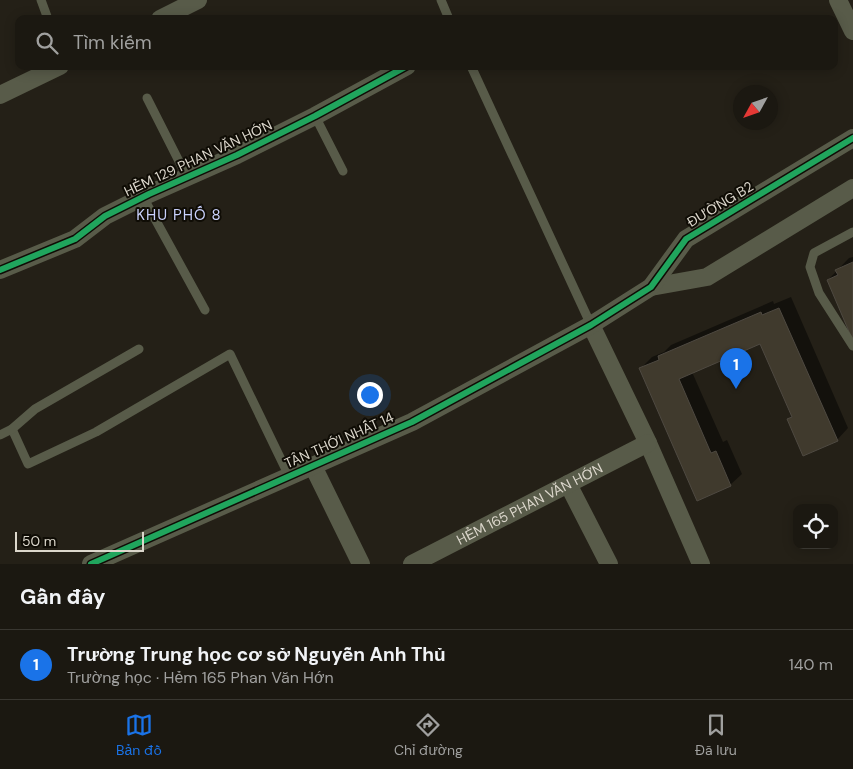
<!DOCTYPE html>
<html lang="vi">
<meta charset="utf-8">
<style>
:root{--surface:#1b1811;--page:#24211a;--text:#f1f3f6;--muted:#a0a09f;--line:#393731;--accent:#1a73e8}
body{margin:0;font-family:"DM Sans",sans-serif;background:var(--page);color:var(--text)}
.controls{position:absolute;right:15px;bottom:15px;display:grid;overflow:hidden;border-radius:10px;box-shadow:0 2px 12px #0003}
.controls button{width:45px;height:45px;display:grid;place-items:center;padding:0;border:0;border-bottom:1px solid var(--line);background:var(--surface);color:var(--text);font:25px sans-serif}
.compass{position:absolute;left:733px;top:85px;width:45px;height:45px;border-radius:50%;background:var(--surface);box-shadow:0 2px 12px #0003;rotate:230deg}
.scale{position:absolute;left:15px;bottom:12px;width:129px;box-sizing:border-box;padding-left:5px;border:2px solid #dcd7cc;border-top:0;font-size:14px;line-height:18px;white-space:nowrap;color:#dcd7cc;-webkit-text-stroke:4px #0f0c05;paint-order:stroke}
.you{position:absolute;left:369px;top:394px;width:18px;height:18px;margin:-12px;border:4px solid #fff;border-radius:50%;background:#1a73e8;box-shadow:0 0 0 8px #1a73e833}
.badge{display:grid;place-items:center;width:32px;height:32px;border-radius:50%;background:var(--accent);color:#fff;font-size:16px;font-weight:700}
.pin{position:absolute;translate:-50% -41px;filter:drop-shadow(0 1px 2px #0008)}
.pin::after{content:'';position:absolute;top:26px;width:18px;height:15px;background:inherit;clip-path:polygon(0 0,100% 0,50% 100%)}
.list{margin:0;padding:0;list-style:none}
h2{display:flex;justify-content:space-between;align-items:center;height:65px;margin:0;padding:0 20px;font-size:21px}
h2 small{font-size:16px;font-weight:400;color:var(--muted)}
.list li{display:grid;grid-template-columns:32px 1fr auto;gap:15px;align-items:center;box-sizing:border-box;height:70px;padding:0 20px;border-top:1px solid var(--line)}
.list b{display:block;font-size:19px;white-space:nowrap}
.list p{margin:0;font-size:16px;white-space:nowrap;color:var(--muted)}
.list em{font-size:16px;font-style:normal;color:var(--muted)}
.icon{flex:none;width:28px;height:28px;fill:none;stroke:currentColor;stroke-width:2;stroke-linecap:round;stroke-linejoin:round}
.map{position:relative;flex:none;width:853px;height:564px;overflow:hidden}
.search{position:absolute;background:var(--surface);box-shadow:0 2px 12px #0003;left:15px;right:15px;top:15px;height:55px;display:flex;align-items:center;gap:12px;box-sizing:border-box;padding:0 18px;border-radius:10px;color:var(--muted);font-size:19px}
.sheet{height:135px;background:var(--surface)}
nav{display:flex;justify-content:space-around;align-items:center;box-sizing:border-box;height:70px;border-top:1px solid var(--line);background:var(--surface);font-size:14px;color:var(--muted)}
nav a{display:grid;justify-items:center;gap:2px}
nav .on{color:var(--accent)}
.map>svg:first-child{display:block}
</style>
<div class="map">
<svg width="853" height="564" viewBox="0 0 853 564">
<rect width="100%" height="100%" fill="#242017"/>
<g fill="#0007">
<path d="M 853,257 L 853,338 L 828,280 L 849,258 Z"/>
<path d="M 791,297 L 848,428 L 837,440 L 789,419 L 792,415 L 761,343 L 692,372 L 723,442 L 727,440 L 742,474 L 730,485 L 641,368 L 652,357 L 664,352 L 671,345 L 773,301 L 774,304 Z"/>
</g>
<g fill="#403a2d" stroke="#4e4941">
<path d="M 853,262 L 853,341 L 827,280 L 838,275 L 835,270 Z"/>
<path d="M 779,308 L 838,441 L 803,456 L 787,419 L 792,417 L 760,344 L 679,379 L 711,453 L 716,451 L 731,486 L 697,501 L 639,368 L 659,360 L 658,356 L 761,312 L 762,315 Z"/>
</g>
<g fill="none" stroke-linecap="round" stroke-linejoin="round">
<g stroke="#585b49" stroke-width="9">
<path d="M 41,0 L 48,19"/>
<path d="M 441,0 L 449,19"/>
<path d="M 471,66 L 591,325"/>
<path d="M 147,98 L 187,177"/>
<path d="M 315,116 L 343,171"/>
<path d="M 143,197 L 205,310"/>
<path d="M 853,232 L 814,253 L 810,267 L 819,293 L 853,346"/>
<path d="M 12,429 L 28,464 L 96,432 L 230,354 L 289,476"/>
<path d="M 0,435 L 12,429 L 35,409 L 139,349"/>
</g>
<g stroke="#585b49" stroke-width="18">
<path d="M 838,0 L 853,31"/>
<path d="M 160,19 L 198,0"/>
<path d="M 0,95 L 60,66"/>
<path d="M 0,270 L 75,239 L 105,216 L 149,194 L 237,155 L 315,116 L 407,66"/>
<path d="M 651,287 L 707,277 L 853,188"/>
<path d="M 591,325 L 648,443 L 701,564"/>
<path d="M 313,466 L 361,564"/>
<path d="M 568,484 L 609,564"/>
<path d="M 91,564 L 412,422 L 591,325 L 651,287 L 686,239 L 853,138"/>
<path id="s1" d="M 412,564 L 648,443"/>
</g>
<defs>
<g id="cycleway">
<path d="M 0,270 L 75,239 L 105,216 L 149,194 L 237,155 L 315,116 L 407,66"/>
<path d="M 91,564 L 412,422 L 591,325 L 651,287 L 686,239 L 853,138"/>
</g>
</defs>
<use href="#cycleway" stroke="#0f0c05" stroke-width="9"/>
<use href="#cycleway" stroke="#20a55d" stroke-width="6"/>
</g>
<g text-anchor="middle" stroke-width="4" stroke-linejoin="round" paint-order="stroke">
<g font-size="14" fill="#dcd7cc" stroke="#0f0c05">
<text transform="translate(198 158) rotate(-25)" y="5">HẺM 129 PHAN VĂN HỚN</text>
<text transform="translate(720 204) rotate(-31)" y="5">ĐƯỜNG B2</text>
<text transform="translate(339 440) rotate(-24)" y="5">TÂN THỚI NHẤT 14</text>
<text dy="5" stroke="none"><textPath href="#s1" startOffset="132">HẺM 165 PHAN VĂN HỚN</textPath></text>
</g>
<g font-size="15" letter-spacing="1" fill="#cad2fd" stroke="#0f0c05">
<text x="179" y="220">KHU PHỐ 8</text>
</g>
</g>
</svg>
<div class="controls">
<button><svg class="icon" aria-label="locate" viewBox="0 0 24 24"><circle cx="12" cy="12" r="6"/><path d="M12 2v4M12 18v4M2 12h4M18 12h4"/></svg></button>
</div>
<svg class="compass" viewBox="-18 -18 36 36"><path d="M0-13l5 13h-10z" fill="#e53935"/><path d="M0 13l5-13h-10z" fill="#a0a09f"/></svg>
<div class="scale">50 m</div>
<div class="you"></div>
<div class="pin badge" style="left:736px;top:389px">1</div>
<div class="search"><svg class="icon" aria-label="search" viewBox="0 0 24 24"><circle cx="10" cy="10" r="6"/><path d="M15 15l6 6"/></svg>Tìm kiếm</div>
</div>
<section class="sheet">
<h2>Gần đây<small></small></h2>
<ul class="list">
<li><span class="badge">1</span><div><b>Trường Trung học cơ sở Nguyễn Anh Thủ</b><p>Trường học · Hẻm 165 Phan Văn Hớn</p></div><em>140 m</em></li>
</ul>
</section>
<nav>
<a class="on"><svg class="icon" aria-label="map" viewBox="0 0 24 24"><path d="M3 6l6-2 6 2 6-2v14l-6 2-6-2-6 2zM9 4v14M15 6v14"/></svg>Bản đồ</a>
<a><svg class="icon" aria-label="directions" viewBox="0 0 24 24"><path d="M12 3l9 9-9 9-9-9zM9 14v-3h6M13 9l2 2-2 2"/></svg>Chỉ đường</a>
<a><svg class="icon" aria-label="saved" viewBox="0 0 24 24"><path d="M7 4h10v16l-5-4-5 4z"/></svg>Đã lưu</a>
</nav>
